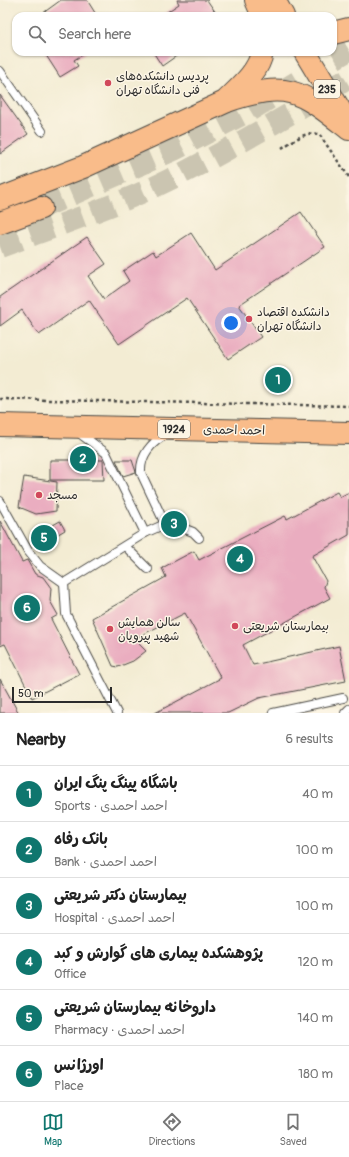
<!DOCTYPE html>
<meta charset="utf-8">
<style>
:root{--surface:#fff;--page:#f2f2f2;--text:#222;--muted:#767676;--line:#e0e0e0;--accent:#0f766e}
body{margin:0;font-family:Pangolin,"Playpen Sans Arabic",sans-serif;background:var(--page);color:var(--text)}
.scale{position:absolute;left:12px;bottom:10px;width:100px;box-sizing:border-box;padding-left:4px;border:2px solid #2b2b2b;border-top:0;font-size:11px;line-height:14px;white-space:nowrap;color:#2b2b2b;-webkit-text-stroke:3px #fcf5e5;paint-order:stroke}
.you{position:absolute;left:231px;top:323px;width:14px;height:14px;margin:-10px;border:3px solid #fff;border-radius:50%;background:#1a73e8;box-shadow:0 0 0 6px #1a73e833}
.badge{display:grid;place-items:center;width:26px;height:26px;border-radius:50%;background:var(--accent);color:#fff;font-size:13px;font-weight:700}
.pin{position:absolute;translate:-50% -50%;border:2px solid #fff;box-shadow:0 1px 4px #0006}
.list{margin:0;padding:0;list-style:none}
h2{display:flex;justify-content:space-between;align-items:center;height:52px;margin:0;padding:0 16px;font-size:17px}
h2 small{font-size:13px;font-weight:400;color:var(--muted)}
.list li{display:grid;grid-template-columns:26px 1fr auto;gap:12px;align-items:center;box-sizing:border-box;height:56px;padding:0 16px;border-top:1px solid var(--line)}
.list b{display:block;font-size:15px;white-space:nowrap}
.list p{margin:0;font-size:13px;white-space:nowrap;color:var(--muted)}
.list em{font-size:13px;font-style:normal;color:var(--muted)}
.icon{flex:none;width:22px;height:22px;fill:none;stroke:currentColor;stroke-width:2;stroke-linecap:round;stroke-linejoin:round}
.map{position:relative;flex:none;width:349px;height:713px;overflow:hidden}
.search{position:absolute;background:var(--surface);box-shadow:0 1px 3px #0004;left:12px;right:12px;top:12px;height:44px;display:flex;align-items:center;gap:10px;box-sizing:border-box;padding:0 14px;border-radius:12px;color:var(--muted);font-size:15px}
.sheet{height:388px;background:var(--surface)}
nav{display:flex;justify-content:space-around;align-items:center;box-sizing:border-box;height:56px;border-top:1px solid var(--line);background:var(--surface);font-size:11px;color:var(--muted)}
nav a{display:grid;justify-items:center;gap:2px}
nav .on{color:var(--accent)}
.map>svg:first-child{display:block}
</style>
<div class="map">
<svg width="349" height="713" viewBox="0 0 349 713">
<rect width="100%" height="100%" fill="#fcf5e5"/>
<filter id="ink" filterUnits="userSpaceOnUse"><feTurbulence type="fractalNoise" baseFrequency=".025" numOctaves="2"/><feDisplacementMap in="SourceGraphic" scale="8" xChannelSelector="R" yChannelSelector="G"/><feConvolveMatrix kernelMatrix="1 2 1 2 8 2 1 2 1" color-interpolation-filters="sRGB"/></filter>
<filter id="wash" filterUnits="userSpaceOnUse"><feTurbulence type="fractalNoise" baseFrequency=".012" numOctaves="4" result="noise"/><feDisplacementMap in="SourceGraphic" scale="16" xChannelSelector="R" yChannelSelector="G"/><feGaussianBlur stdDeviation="0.9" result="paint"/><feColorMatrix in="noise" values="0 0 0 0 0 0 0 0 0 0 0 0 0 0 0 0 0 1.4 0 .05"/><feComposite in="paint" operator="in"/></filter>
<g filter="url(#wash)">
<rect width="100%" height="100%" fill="#f3ecd3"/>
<g id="blocks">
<g fill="#eaadc0">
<path d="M 61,0 L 87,0 L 97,16 L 39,16 Z"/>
<path d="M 177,0 L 207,0 L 218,16 L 161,16 L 179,4 Z"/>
<path d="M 44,52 L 87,52 L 74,60 L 78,66 L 60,77 Z"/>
<path d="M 153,52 L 182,52 L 162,66 Z"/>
<path d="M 0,95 L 28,134 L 0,154 Z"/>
<path d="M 301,212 L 325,247 L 239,305 L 261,337 L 228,359 L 187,298 L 119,344 L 89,300 L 39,335 L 22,310 L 0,326 L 0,297 L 87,237 L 106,264 L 88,276 L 104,299 L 129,281 L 123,271 L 153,251 L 156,256 L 191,233 L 215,270 Z"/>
<path d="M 50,460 L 103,460 L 104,480 L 50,480 Z"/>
<path d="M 116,460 L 132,460 L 136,472 L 123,476 Z"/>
<path d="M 24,477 L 57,482 L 56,511 L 36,514 L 19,507 Z"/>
<path d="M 337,492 L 340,497 L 349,492 L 349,535 L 312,556 L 326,581 L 324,587 L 330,598 L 243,645 L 253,665 L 339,646 L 346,681 L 259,698 L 228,713 L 155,713 L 221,678 L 185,613 L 134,639 L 146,651 L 133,661 L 118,667 L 113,666 L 92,618 L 166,577 L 162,568 L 194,551 L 199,560 L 285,516 L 287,519 Z"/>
<path d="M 0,521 L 22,562 L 27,560 L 35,574 L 43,577 L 51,588 L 50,601 L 58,615 L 51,619 L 79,674 L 32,698 L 5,644 L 0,646 Z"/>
<path d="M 60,521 L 65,530 L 38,546 L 32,537 Z"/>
<path d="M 0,679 L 17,710 L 19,713 L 0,713 Z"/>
</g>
</g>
</g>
<g filter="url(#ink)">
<use href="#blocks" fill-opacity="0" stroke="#494844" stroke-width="1"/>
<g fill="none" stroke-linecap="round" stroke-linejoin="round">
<g stroke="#cbc5b1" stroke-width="22" stroke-dasharray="22 11" stroke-linecap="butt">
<path d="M 41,208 L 174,150 L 249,111 L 349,50"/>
<path d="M 0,247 C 59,225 119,205 175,177 C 235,147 292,113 349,78"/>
</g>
<defs>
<g id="service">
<path d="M 0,71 L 42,131"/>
<path d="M 79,433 L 106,453 L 145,533"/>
<path d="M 0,501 L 28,551 L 40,566 L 64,583"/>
<path d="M 165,524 L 141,473 C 140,456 151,442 166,435"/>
<path d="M 126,547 L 148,569"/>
<path d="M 117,713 L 66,614 L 64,583 L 145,533 L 165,524 L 175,525 L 193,532 L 199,538"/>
<path d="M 273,713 L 343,698"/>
<path d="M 345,713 L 349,709"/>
</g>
<g id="primary">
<path d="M 274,0 L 283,16"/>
<path d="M 305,52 L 349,125"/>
<path d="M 0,425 L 349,433"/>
</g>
<g id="trunk">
<path d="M 256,0 L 263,16"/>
<path d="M 333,33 L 349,29"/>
<path d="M 227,101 C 290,80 300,91 349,129"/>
<path d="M 0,199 L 83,167 L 225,102 C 239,88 259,72 262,52"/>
<path d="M 0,223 L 41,208"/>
</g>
</defs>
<use href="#service" stroke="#494844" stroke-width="10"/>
<use href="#primary" stroke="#494844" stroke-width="24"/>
<use href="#trunk" stroke="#494844" stroke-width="24"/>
<g stroke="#494844" stroke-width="2.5" stroke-dasharray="3 3" stroke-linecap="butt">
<path d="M 282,148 C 293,141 305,131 319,134 L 349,177"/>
<path d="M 0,399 L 349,406"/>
</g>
<use href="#service" stroke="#fff" stroke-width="8"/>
<use href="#primary" stroke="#f9bc8a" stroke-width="22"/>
<use href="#trunk" stroke="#f9bc8a" stroke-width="22"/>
</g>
</g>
<g fill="#d1495b" stroke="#fcf5e5" stroke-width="1.5">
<circle cx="108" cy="83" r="4"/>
<circle cx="249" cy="319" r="4"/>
<circle cx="39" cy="495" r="4"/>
<circle cx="235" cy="626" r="4"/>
<circle cx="110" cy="629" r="4"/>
</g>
<g text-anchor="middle" stroke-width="3" stroke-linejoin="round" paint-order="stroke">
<g fill="#fcf5e5" stroke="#6a6863" stroke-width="1">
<rect x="314" y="80" width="26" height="18" rx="3"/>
<rect x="158" y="420" width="32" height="18" rx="3"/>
</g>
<g font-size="11" font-weight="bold" fill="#2b2b2b">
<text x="327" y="93">235</text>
<text x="174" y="433">1924</text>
</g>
<g font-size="12" fill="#2b2b2b" stroke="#fcf5e5" text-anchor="start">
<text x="116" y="80">پردیس دانشکده‌های<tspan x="116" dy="14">فنی دانشگاه تهران</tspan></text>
<text x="257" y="316">دانشکده اقتصاد<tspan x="257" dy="14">دانشگاه تهران</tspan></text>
<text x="47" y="499">مسجد</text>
<text x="118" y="626">سالن همایش<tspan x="118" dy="14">شهید پیرویان</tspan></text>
<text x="243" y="630">بیمارستان شریعتی</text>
</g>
<g font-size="12" fill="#2b2b2b" stroke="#fcf5e5">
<text transform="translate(234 430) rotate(1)" y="4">احمد احمدی</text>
</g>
</g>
</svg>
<div class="scale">50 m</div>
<div class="you"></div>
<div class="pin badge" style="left:278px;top:380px">1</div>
<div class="pin badge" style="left:83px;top:459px">2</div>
<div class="pin badge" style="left:174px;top:524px">3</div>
<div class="pin badge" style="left:240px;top:559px">4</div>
<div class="pin badge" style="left:44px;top:538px">5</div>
<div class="pin badge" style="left:27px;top:608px">6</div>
<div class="search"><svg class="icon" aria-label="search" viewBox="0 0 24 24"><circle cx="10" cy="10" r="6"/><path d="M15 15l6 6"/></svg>Search here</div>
</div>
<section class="sheet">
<h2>Nearby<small>6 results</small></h2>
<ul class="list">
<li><span class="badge">1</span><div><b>باشگاه پینگ پنگ ایران</b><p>Sports · احمد احمدی</p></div><em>40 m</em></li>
<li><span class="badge">2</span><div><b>بانک رفاه</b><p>Bank · احمد احمدی</p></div><em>100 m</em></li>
<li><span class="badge">3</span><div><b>بیمارستان دکتر شریعتی</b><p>Hospital · احمد احمدی</p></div><em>100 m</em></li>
<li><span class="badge">4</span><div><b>پژوهشکده بیماری های گوارش و کبد</b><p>Office</p></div><em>120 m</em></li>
<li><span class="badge">5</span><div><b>داروخانه بیمارستان شریعتی</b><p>Pharmacy · احمد احمدی</p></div><em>140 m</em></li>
<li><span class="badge">6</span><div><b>اورژانس</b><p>Place</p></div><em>180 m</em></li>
</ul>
</section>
<nav>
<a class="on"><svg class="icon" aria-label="map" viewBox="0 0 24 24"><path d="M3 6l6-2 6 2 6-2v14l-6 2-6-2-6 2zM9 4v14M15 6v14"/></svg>Map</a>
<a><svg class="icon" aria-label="directions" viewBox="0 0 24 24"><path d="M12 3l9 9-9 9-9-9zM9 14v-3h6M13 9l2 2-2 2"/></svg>Directions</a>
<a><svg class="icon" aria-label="saved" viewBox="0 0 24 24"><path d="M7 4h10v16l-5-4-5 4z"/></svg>Saved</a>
</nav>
